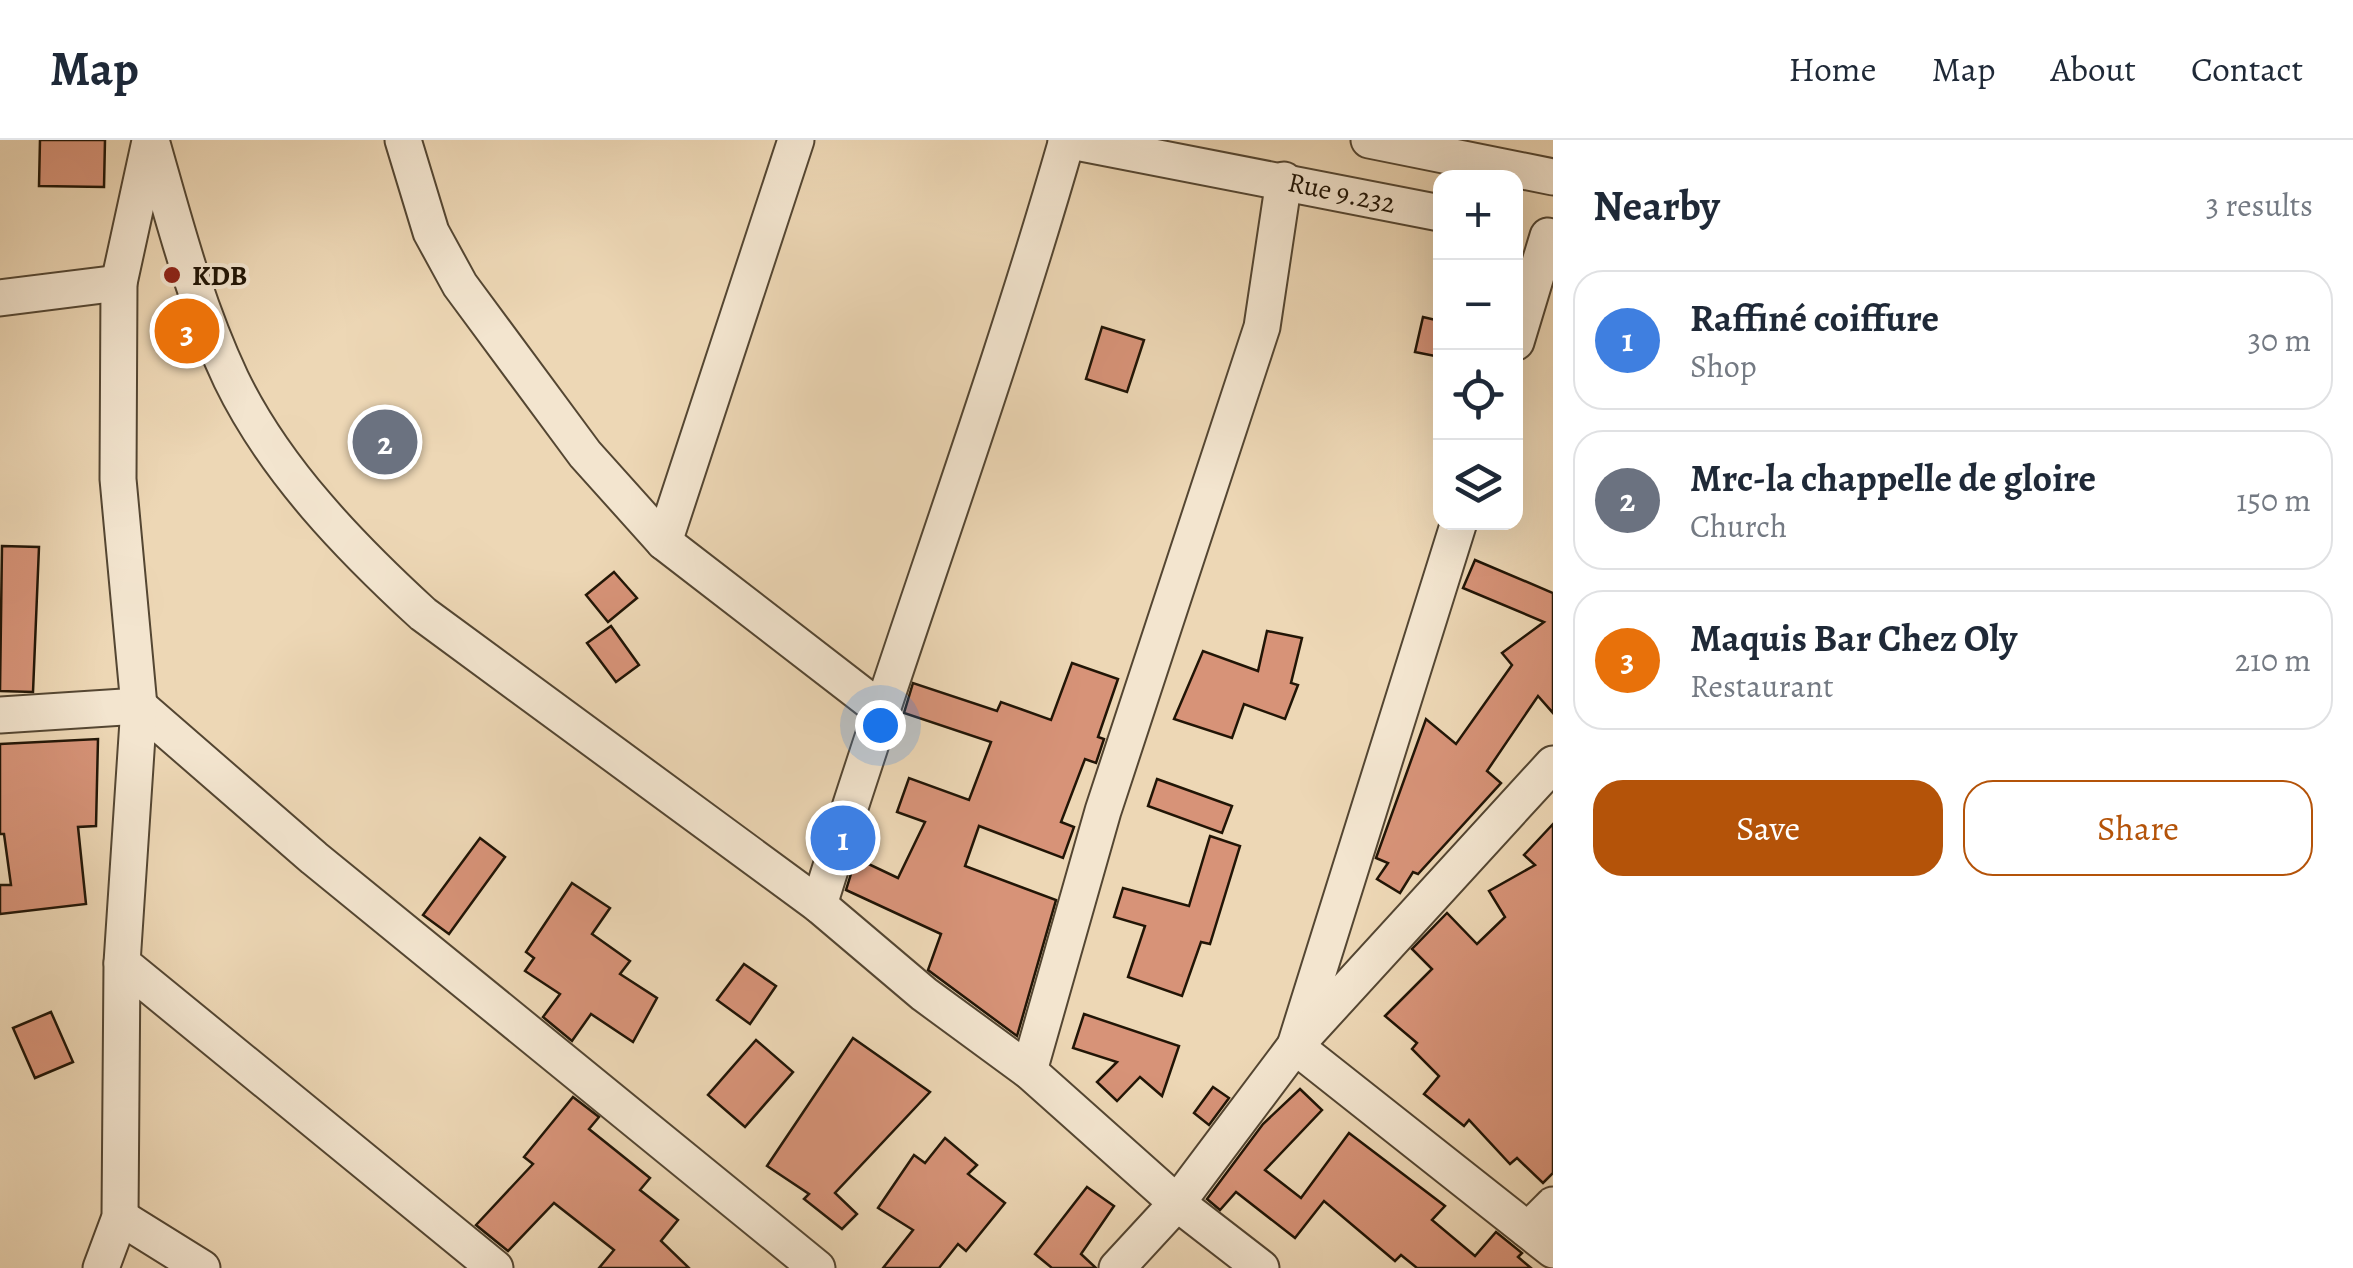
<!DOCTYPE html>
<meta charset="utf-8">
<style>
:root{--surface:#fff;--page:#f2f2f3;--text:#1f2937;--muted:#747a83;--line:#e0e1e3;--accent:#b45309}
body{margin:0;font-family:Alegreya,serif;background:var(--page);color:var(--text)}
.controls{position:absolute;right:30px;top:30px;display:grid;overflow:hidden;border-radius:20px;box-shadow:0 10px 40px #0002}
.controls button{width:90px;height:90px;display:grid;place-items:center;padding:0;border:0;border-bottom:2px solid var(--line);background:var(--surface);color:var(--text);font:50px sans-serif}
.you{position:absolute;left:880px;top:585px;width:35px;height:35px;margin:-25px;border:8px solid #fff;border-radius:50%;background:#1a73e8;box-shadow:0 0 0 15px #1a73e833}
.badge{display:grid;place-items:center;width:65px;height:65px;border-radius:50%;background:var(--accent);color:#fff;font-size:32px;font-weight:700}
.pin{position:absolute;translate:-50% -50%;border:5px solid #fff;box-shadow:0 2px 10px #0006}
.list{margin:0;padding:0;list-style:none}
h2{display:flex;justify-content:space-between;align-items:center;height:130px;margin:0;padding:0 40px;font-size:42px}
h2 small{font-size:32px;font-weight:400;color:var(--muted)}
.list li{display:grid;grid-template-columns:65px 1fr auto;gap:30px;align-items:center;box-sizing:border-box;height:140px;margin:0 20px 20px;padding:0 20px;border:2px solid var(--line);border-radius:30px}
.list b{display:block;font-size:38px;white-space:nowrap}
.list p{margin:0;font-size:32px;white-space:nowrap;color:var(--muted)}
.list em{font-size:32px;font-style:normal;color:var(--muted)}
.actions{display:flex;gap:20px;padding:30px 40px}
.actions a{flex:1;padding:22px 0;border:2px solid var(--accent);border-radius:30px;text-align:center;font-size:35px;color:var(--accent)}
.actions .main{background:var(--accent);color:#fff}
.icon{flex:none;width:55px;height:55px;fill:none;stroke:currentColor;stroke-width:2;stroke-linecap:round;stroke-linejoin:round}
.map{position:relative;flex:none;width:1553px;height:1128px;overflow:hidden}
header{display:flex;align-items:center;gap:60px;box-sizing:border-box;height:140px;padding:0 50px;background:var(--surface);border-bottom:2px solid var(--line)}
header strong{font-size:48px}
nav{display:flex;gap:55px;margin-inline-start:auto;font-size:35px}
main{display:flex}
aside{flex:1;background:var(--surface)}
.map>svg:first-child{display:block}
</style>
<header>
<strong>Map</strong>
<nav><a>Home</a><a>Map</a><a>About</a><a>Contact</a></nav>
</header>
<main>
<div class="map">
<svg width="1553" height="1128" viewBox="0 0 1553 1128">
<rect width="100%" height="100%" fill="#edd7b5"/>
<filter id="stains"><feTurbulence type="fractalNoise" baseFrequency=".002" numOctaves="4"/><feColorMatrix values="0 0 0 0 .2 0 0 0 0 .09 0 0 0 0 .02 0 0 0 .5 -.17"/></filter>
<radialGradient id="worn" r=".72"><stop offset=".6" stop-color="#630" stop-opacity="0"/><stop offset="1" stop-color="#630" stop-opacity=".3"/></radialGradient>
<g fill="#d79378" stroke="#211506" stroke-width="2.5">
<path d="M 40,0 L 105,0 L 104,47 L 39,46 Z"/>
<path d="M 1423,177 L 1440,181 L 1440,217 L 1415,212 Z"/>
<path d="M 1102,187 L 1144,200 L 1127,252 L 1086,239 Z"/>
<path d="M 2,406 L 39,407 L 33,552 L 0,551 Z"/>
<path d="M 1475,420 L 1553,453 L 1553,573 L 1538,556 L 1487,631 L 1501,643 L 1418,734 L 1413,732 L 1400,753 L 1377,739 L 1388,723 L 1376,718 L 1426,579 L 1456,604 L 1512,525 L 1502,513 L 1544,482 L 1463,448 Z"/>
<path d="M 614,432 L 637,458 L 608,482 L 586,455 Z"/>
<path d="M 611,486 L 639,525 L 616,542 L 587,503 Z"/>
<path d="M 1267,491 L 1302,498 L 1291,543 L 1298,545 L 1285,579 L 1244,564 L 1232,598 L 1174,579 L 1203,511 L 1258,531 Z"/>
<path d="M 1072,523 L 1118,539 L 1098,597 L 1104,599 L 1096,623 L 1085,619 L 1061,682 L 1074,687 L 1063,718 L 979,686 L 965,726 L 1056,760 L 1017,896 L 928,830 L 941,794 L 846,750 L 856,718 L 898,738 L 925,682 L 897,672 L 909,638 L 969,660 L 991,602 L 904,573 L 913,543 L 997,571 L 1001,562 L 1051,580 Z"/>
<path d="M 98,599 L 96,686 L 78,687 L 86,764 L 0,774 L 0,745 L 11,745 L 4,694 L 0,694 L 0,604 Z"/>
<path d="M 1157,639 L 1232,666 L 1222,693 L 1148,666 Z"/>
<path d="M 1553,684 L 1553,1033 L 1543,1043 L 1517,1018 L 1510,1024 L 1469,980 L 1464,986 L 1424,954 L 1439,936 L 1412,909 L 1417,903 L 1385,876 L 1432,829 L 1412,809 L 1447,773 L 1477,804 L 1505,777 L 1489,751 L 1535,725 L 1524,715 Z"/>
<path d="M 1210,696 L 1240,706 L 1210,804 L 1201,802 L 1182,856 L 1128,837 L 1145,786 L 1114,777 L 1123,748 L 1189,766 Z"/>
<path d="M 480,698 L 505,717 L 449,794 L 423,775 Z"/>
<path d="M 572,743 L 610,768 L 592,794 L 630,821 L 620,834 L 657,858 L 633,902 L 591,874 L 572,901 L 543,877 L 560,854 L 525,831 L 534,818 L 526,812 Z"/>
<path d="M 744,824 L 776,846 L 750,884 L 717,860 Z"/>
<path d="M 51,872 L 73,922 L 35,938 L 13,888 Z"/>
<path d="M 1084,874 L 1179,906 L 1162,956 L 1140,937 L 1117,961 L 1097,942 L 1117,922 L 1073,908 Z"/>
<path d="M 853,898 L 930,952 L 835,1053 L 857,1074 L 842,1089 L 804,1059 L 809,1054 L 767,1026 Z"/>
<path d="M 756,900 L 793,932 L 745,987 L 708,955 Z"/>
<path d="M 1213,947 L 1229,958 L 1209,985 L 1194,973 Z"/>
<path d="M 1300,949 L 1322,970 L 1265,1030 L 1301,1058 L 1349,993 L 1445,1066 L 1432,1080 L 1475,1116 L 1496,1092 L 1522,1113 L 1518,1117 L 1531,1128 L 1417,1128 L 1401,1115 L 1395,1121 L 1324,1061 L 1295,1098 L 1236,1052 L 1220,1070 L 1207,1059 L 1263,984 Z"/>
<path d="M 573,957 L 599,977 L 589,989 L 650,1038 L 640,1050 L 678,1080 L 661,1101 L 689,1128 L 599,1128 L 614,1110 L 554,1063 L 508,1111 L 476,1085 L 533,1024 L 524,1017 Z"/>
<path d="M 945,998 L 977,1025 L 968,1034 L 1005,1063 L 966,1111 L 958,1104 L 939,1128 L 883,1128 L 913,1090 L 878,1068 L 914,1015 L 925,1023 Z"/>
<path d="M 1087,1047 L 1114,1066 L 1081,1114 L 1096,1128 L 1052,1128 L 1035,1114 Z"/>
</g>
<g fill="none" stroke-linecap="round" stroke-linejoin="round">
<defs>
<g id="minor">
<path d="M 151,0 C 174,80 195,163 231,239 C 275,330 350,407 423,474 L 819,765 L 924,854 L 1029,931 L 1177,1063 L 1261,1128"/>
<path d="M 403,0 L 431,92 L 460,145 L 585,314 L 664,402 L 879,568"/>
<path d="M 1066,0 L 1440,73"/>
<path d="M 1369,0 L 1553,37"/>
<path d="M 0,158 L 119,143"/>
<path d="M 1516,202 L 1548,96"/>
<path d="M 1459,382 L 1295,906 L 1553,1110"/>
<path d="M 664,402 L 796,0"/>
<path d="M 0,575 L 139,566 L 314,718 L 817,1128"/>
<path d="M 819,765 C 898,509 993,258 1067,0"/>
<path d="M 122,823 L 495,1128"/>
<path d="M 1029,931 L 1103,671 L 1262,187 L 1284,40"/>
<path d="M 120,1077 L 202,1128"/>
<path d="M 1528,1090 L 1553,1065"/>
<path d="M 101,1128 L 120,1077 L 122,823 L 139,566 L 118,339 L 119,143 L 150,1"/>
<path d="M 1117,1128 L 1177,1063 L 1295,906 L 1553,624"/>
</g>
</defs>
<use href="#minor" stroke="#544632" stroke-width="39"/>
<use href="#minor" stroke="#f3e5cf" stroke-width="35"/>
</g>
<circle fill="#8f2418" stroke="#f3e5cf" stroke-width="4" cx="172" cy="135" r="10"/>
<g text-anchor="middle" stroke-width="8" stroke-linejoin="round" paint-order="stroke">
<g font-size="28" fill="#211506" stroke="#f3e5cf">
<text transform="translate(1342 52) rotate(12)" y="10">Rue 9.232</text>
</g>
<g font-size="28" font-weight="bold" fill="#211506" stroke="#f3e5cf" text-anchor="start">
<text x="192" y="145">KDB</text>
</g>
</g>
<rect width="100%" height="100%" filter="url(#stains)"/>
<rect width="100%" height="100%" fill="url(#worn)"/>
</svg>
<div class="controls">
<button>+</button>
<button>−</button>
<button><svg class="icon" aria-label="locate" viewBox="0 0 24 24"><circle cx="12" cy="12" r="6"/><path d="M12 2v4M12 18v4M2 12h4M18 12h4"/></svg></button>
<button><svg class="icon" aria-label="layers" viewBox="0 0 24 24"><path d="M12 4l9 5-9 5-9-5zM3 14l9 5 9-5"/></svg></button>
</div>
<div class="you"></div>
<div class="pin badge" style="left:843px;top:698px;background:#3f7fe0">1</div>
<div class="pin badge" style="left:385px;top:302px;background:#6b7280">2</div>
<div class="pin badge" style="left:187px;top:191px;background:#e8710a">3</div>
</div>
<aside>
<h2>Nearby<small>3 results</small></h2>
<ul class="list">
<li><span class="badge" style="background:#3f7fe0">1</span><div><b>Raffiné coiffure</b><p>Shop</p></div><em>30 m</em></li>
<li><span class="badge" style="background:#6b7280">2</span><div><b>Mrc-la chappelle de gloire</b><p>Church</p></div><em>150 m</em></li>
<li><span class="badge" style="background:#e8710a">3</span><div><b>Maquis Bar Chez Oly</b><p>Restaurant</p></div><em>210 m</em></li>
</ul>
<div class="actions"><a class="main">Save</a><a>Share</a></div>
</aside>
</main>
